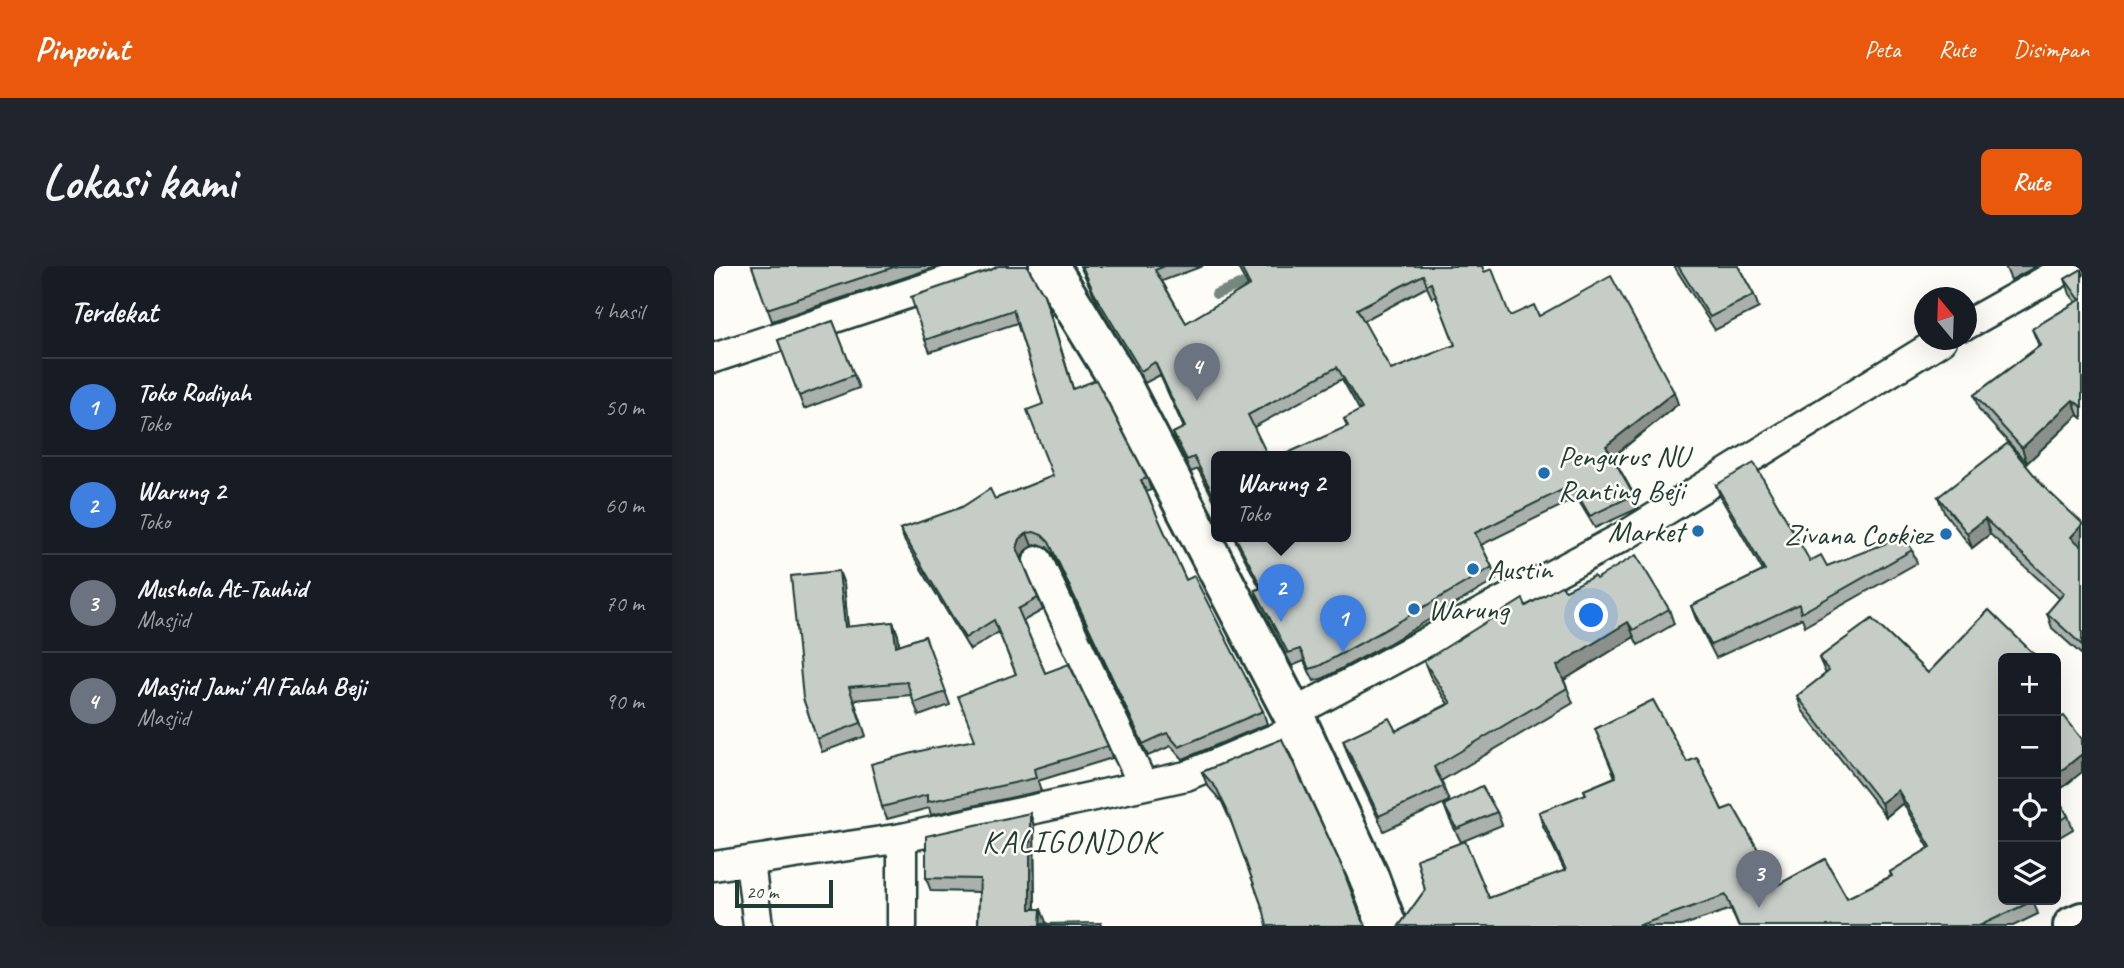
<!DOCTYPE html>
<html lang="id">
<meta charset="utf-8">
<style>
:root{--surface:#171b24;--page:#20242c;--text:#f1f3f6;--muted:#9ea1a6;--line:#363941;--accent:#ea580c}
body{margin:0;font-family:Caveat,sans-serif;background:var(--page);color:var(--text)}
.controls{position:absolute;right:21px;bottom:21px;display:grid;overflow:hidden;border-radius:10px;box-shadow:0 7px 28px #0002}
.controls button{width:63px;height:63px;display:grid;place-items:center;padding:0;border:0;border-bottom:2px solid var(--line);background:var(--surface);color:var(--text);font:35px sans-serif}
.compass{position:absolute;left:1200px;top:21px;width:63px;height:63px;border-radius:50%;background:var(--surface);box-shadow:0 7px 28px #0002;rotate:341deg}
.scale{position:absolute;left:21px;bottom:18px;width:98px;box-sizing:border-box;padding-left:7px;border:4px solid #1f3d34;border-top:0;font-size:19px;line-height:24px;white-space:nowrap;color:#1f3d34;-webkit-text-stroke:5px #fdfcf7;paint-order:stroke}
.you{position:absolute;left:878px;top:350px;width:24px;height:24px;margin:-18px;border:5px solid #fff;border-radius:50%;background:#1a73e8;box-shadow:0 0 0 10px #1a73e833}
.badge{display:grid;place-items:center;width:46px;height:46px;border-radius:50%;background:var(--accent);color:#fff;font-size:23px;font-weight:700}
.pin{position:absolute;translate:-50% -58px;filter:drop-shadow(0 2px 4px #0008)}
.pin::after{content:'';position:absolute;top:37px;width:24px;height:21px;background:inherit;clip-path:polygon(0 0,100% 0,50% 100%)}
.popup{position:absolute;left:497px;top:185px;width:140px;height:91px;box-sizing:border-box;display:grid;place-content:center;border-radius:10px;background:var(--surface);filter:drop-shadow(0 2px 5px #0005);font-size:23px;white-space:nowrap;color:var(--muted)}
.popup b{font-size:26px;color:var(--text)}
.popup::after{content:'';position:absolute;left:50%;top:100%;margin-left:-14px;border:14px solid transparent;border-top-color:var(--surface)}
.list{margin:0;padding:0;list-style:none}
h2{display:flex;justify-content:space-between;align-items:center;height:91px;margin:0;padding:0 28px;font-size:30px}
h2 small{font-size:23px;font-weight:400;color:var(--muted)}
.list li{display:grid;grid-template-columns:46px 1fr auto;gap:21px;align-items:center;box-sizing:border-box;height:98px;padding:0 28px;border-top:2px solid var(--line)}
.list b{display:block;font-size:26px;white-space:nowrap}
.list p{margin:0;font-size:23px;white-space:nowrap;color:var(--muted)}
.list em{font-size:23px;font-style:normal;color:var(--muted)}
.icon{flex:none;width:38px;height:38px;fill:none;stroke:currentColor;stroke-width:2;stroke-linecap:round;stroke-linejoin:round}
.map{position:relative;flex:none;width:1368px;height:660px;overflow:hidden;border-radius:10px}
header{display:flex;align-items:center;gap:42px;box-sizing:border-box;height:98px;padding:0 35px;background:var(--accent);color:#fff}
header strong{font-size:33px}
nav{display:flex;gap:38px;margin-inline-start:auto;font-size:24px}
.intro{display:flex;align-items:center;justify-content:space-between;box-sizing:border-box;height:168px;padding:0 42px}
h1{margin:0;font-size:49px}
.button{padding:18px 32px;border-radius:10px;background:var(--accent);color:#fff;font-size:24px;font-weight:700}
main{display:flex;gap:42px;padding:0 42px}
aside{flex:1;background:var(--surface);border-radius:10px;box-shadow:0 7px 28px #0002}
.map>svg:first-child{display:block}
</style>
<header>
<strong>Pinpoint</strong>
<nav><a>Peta</a><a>Rute</a><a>Disimpan</a></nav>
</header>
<div class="intro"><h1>Lokasi kami</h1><a class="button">Rute</a></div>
<main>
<aside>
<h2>Terdekat<small>4 hasil</small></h2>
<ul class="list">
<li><span class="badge" style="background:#3f7fe0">1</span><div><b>Toko Rodiyah</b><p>Toko</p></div><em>50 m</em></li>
<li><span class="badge" style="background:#3f7fe0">2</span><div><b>Warung 2</b><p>Toko</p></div><em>60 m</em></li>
<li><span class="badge" style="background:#6b7280">3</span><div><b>Mushola At-Tauhid</b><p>Masjid</p></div><em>70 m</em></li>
<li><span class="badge" style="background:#6b7280">4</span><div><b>Masjid Jami' Al Falah Beji</b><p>Masjid</p></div><em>90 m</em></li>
</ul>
</aside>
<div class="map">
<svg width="1368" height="660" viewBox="0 0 1368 660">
<rect width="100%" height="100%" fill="#fdfcf7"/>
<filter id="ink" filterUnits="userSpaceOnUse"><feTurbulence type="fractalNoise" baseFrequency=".0143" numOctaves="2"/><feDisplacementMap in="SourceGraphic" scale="14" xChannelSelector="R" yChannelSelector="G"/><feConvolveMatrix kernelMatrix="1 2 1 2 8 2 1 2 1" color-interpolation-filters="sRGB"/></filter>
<g filter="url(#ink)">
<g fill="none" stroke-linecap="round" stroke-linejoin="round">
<path stroke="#75877f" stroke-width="10" d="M 502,28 L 544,12"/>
<defs>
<g id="street">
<path d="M 1252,59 L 1357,0"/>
<path d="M 0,92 L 278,0"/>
<path d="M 324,295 L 429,519"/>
<path d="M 578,448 L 912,269 L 1228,74"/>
<path d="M 188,572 L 188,660"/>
<path d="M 36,596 L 44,660"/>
<path d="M 0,600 L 188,572 L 472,510 L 586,462"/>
</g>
<g id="secondary">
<path d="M 335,0 L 406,116 L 586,462 L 654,609 L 673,660"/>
<path d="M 1359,660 L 1368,656"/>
</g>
</defs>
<use href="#street" stroke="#1f3d34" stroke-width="33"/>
<use href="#secondary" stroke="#1f3d34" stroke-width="44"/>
<use href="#street" stroke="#fdfcf7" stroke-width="28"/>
<use href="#secondary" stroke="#fdfcf7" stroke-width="38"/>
</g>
<g fill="#aab0ab" stroke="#1f3d34" stroke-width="2" fill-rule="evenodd">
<path d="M 38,0 L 225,0 L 58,55 Z"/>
<path d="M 284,0 L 313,0 L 330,29 L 359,123 L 433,212 L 437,224 L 432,226 L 472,314 L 549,445 L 553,458 L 469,493 L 457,480 L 434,490 L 339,288 L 333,281 L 325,278 L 318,280 L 311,285 L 308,293 L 329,344 L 309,355 L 331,407 L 394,480 L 398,492 L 324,515 L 327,525 L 217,549 L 215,542 L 173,553 L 168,541 L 261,474 L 302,408 L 285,366 L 256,384 L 191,276 L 186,263 L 281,233 L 339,210 L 329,138 L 303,57 L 216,86 L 211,74 L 279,3 Z"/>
<path d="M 366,0 L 489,0 L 448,15 L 472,57 L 534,20 L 523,0 L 768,0 L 770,6 L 796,50 L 825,50 L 964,138 L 899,191 L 920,229 L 925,242 L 881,262 L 863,232 L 767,279 L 778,301 L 782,314 L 674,378 L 610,412 L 600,415 L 590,395 L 578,400 L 545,337 L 541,324 L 546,322 L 519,270 L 632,270 L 633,160 L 630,153 L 646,145 L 628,113 L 540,161 L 502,190 L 502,238 L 484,203 L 477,206 L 463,179 L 459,167 L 470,162 L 446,109 L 431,117 L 385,40 ZM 713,21 L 718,32 L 722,30 L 741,79 L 677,104 L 649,55 Z"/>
<path d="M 960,0 L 1024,0 L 1040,29 L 1045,42 L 1001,64 Z"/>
<path d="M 1291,0 L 1323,0 L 1297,14 Z"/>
<path d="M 1368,3 L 1368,152 L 1364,149 L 1313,197 L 1265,144 L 1260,129 L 1325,80 L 1318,63 L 1362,36 L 1356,28 L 1351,13 Z"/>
<path d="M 119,55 L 145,122 L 90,143 L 64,74 Z"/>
<path d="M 1002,219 L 1096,295 L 1113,300 L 1198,284 L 1203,297 L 1091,360 L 1088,352 L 1002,392 L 982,353 L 977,340 L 1049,305 L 1007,232 Z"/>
<path d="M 1224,231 L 1368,281 L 1368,389 L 1338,362 L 1333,347 L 1346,333 L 1276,268 L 1258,282 L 1230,246 Z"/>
<path d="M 882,313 L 955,343 L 960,358 L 924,379 L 920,371 L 850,414 L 859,437 L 727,515 L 735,535 L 670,565 L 634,489 L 629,474 L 682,465 L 734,438 L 716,410 L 710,395 L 812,340 Z"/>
<path d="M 130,318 L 134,361 L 179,356 L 184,369 L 185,379 L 211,370 L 236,439 L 205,450 L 197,429 L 140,434 L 152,470 L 108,486 L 89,432 Z"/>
<path d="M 1275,344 L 1323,392 L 1289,392 L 1289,634 L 1319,634 L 1324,648 L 1299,660 L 1024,660 L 1017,643 L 967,660 L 685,660 L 711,624 L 703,593 L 751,575 L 775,632 L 851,605 L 829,560 L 825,546 L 872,528 L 870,524 L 901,511 L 881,463 L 939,434 L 973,496 L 983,492 L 1008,544 L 1019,540 L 1064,619 L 1111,593 L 1133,632 L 1177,610 L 1176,606 L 1215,582 L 1189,537 L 1172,551 L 1088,444 L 1083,430 L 1112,408 L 1105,392 L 1158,353 L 1214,407 Z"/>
<path d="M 568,473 L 550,646 L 518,558 L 508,536 L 493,519 L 488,506 Z"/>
<path d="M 1342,529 L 1354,550 L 1359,563 L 1342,573 Z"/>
<path d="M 730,539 L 783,546 L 788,559 L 747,576 L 735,552 Z"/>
<path d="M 316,547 L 320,560 L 321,643 L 332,656 L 264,660 L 265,626 L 217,625 L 212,612 Z"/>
</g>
<g fill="#8b908b" stroke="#1f3d34" stroke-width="2">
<path d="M 330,29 L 335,42 L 363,136 L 359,123 Z"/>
<path d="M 960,126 L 964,138 L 897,192 L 892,180 Z"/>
<path d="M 1359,134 L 1364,149 L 1313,197 L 1308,182 Z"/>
<path d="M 1271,253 L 1276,268 L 1258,282 L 1253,267 Z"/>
<path d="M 1368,259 L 1368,280 L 1362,286 L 1357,271 Z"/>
<path d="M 313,267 L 318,280 L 311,285 L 307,294 L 303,282 L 306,273 Z"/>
<path d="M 125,305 L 130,318 L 135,374 L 131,361 Z"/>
<path d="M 179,356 L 184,369 L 187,393 L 182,380 Z"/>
<path d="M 914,356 L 920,371 L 848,415 L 843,400 Z"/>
<path d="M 1368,488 L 1368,506 L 1342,527 L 1342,509 Z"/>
<path d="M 1184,524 L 1189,537 L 1172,551 L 1167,537 Z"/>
<path d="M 316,547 L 320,560 L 321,656 L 316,643 Z"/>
<path d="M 327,643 L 332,656 L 331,660 L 326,658 Z"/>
</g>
<g fill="#c6cdc7" stroke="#1f3d34" stroke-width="2" fill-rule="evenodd">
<path d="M 38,0 L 183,0 L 53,43 Z"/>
<path d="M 284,0 L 313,0 L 330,29 L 359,123 L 382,114 L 433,212 L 427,214 L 472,314 L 480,310 L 549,445 L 465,481 L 453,467 L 429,478 L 335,276 L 328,269 L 320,266 L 313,267 L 306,273 L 303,282 L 324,332 L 304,343 L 331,407 L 355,398 L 394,480 L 320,503 L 322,512 L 213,536 L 213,529 L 168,541 L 157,498 L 214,483 L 261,474 L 244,430 L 302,408 L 280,354 L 251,372 L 186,263 L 248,241 L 276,223 L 281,233 L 339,210 L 313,144 L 329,138 L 299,44 L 211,74 L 197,31 L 279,3 Z"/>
<path d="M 368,0 L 451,0 L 441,4 L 472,57 L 536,19 L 526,0 L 768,0 L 770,6 L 778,3 L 796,50 L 820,39 L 825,50 L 897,10 L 960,126 L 892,180 L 920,229 L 876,250 L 858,219 L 761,267 L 778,301 L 669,365 L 605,400 L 595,403 L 586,383 L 574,387 L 541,324 L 548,322 L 521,270 L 632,270 L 632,190 L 567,190 L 634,160 L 630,153 L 648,143 L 623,101 L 534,149 L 554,190 L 502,190 L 502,234 L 480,191 L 473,194 L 459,167 L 471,161 L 441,96 L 427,105 L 380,27 ZM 709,9 L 713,19 L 717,17 L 741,79 L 677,104 L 643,43 Z"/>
<path d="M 964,0 L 1024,0 L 1040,29 L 996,51 Z"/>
<path d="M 1368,3 L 1368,141 L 1359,134 L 1308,182 L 1260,129 L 1327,79 L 1318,63 L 1366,34 L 1351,13 Z"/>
<path d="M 119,55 L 140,109 L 85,130 L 64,74 Z"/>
<path d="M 1294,177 L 1330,221 L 1368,257 L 1368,259 L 1357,271 L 1368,281 L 1368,379 L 1333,347 L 1350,327 L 1271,253 L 1253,267 L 1224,231 Z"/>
<path d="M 1040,197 L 1096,295 L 1107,289 L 1113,300 L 1191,270 L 1198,284 L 1087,347 L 1085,338 L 997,379 L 977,340 L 1051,304 L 1002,219 Z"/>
<path d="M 922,289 L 955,343 L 919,364 L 914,356 L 843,400 L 853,422 L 720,501 L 730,520 L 665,550 L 629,474 L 675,452 L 682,465 L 737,437 L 710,395 L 809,333 L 812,340 L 847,320 L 852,324 L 880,310 L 882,313 Z"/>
<path d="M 125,305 L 131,361 L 179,356 L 182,380 L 211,370 L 232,426 L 200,437 L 193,416 L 135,421 L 147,457 L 103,473 L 89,432 L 77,310 Z"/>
<path d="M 1275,344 L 1323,391 L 1322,392 L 1289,392 L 1289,634 L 1319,635 L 1265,660 L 1025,660 L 1012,629 L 923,660 L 685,660 L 711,624 L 703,593 L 751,575 L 775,632 L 852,604 L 825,546 L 872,528 L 870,524 L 902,511 L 881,463 L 939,434 L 973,496 L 983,492 L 1008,544 L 1019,540 L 1064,619 L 1111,593 L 1133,632 L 1178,610 L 1176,606 L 1217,581 L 1184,524 L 1167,537 L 1083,430 L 1115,405 L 1105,392 L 1158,353 L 1214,407 Z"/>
<path d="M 1342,447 L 1344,453 L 1350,450 L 1368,473 L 1368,488 L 1342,509 Z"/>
<path d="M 568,473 L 628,601 L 648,654 L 652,660 L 553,660 L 550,646 L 513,544 L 503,523 L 488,506 Z"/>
<path d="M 768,520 L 783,546 L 743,563 L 730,539 Z"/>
<path d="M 1342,529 L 1354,550 L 1342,557 Z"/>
<path d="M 316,547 L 316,643 L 327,643 L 326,658 L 387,657 L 387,660 L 264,660 L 266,613 L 212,612 L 212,570 Z"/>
</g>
</g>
<g fill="#1f6fb2" stroke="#fdfcf7" stroke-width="2.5">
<circle cx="830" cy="207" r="7"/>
<circle cx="984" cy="265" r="7"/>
<circle cx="1232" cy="268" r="7"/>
<circle cx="759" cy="303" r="7"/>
<circle cx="700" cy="343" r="7"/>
</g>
<g text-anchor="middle" stroke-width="5" stroke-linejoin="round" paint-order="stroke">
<g font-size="30" fill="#1f3d34" stroke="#fdfcf7" text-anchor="start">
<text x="844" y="200">Pengurus NU<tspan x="844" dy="34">Ranting Beji</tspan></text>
<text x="970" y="275" text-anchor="end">Market</text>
<text x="1218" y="278" text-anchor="end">Zivana Cookiez</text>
<text x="773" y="313">Austin</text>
<text x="714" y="353">Warung</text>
</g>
<g font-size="32" letter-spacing="2" fill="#1f3d34" stroke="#fdfcf7">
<text x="357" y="586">KALIGONDOK</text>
</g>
</g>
</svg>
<div class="controls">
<button>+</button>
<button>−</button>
<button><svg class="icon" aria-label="locate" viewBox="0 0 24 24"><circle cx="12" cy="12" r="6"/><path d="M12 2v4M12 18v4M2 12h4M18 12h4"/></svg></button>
<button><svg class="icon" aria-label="layers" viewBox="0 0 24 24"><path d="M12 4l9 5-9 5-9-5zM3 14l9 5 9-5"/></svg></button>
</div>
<svg class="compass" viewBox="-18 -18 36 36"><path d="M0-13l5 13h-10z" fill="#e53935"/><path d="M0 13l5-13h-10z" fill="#9ea1a6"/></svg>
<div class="scale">20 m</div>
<div class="you"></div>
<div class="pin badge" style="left:629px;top:387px;background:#3f7fe0">1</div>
<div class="pin badge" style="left:567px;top:356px;background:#3f7fe0">2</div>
<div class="popup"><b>Warung 2</b>Toko</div>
<div class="pin badge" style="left:1045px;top:642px;background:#6b7280">3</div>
<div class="pin badge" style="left:483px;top:135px;background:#6b7280">4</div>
</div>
</main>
